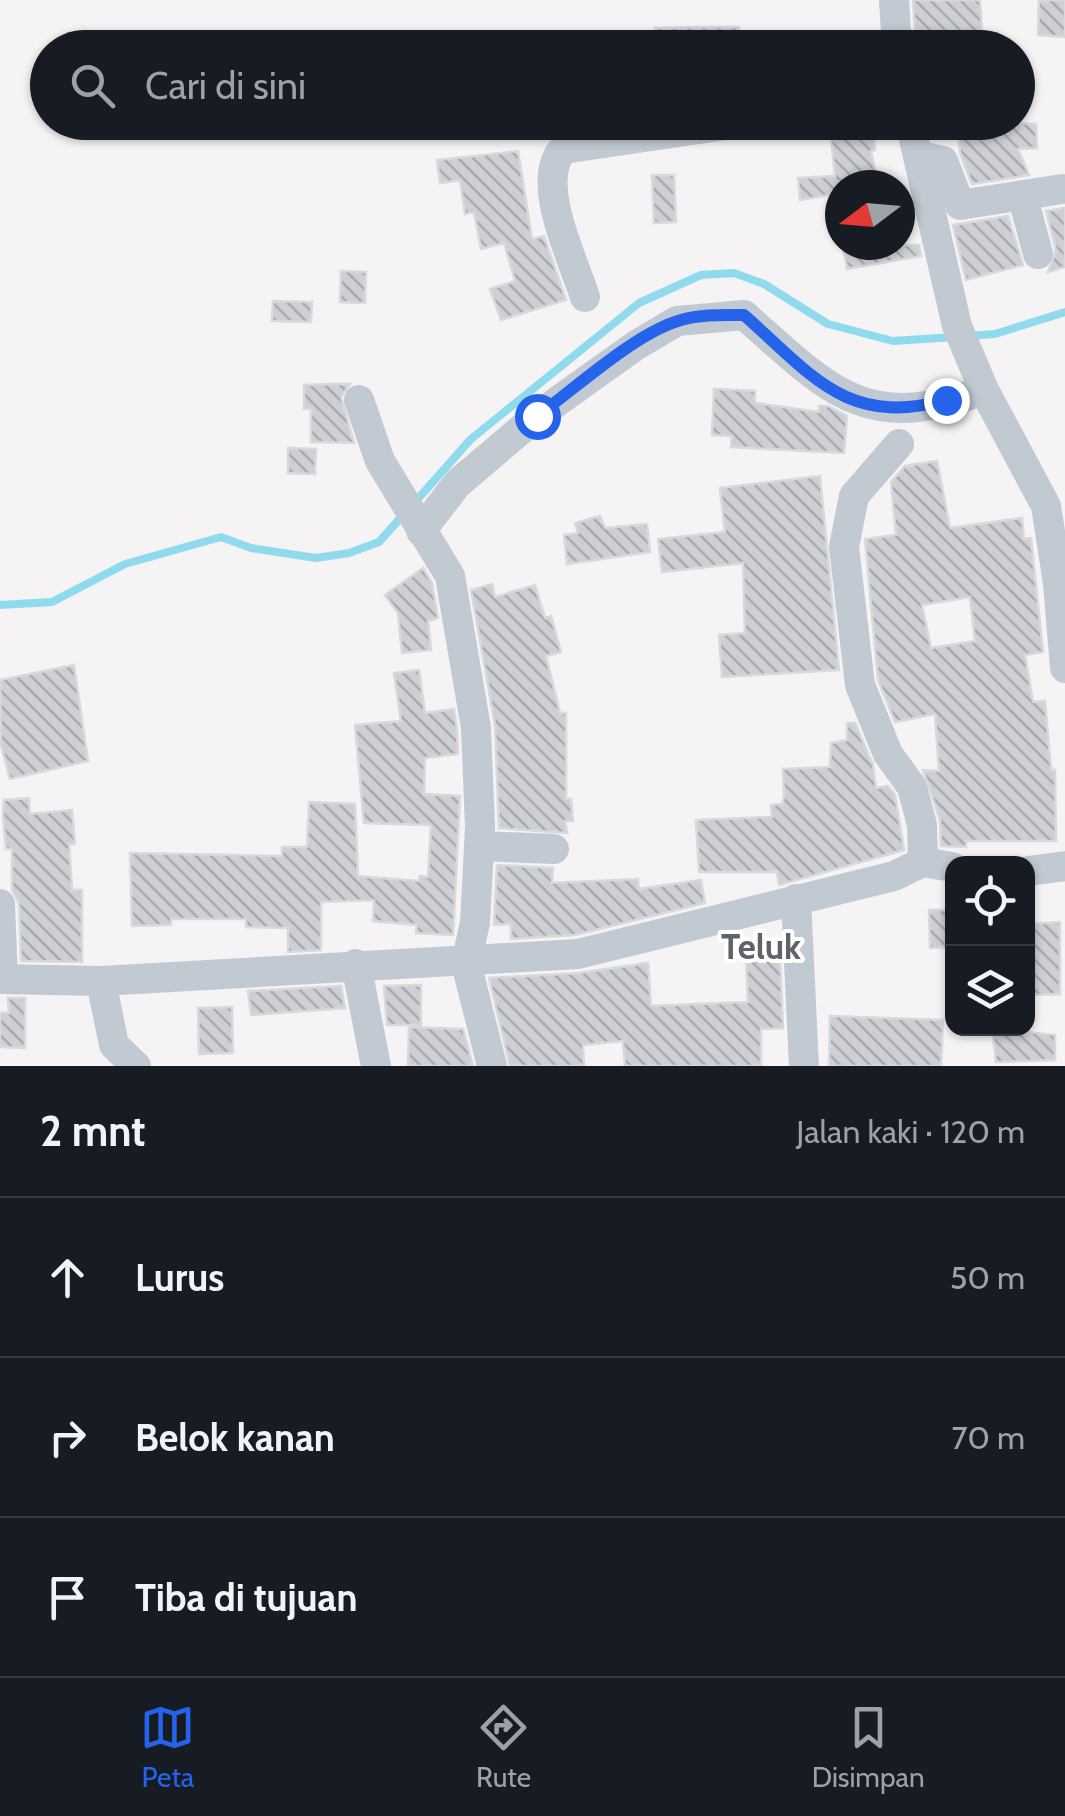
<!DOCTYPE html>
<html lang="id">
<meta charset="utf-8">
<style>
:root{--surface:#171b24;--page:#20242c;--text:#f1f3f6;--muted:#9ea1a6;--line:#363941;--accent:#2563eb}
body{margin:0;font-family:Cabin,sans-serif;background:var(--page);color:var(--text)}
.controls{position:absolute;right:30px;bottom:30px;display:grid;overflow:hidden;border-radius:20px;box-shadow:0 2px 8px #0004}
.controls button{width:90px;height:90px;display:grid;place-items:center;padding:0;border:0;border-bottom:2px solid var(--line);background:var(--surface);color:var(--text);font:50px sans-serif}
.compass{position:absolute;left:825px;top:170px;width:90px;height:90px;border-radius:50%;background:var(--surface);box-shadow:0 2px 8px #0004;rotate:254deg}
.stop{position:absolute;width:30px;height:30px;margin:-22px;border:8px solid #2563eb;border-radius:50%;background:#fff}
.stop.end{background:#2563eb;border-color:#fff;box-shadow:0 2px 10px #0008}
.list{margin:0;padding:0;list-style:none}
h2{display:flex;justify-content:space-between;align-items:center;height:130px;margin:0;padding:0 40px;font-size:42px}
h2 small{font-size:32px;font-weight:400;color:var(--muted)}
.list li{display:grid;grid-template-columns:65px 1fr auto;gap:30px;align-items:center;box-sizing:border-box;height:160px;padding:0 40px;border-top:2px solid var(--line)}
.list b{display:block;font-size:38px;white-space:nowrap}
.list em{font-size:32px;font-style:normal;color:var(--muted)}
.icon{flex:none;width:55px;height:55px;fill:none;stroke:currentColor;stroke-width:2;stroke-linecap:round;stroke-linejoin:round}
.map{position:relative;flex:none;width:1065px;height:1066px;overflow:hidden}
.search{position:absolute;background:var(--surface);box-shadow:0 2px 8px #0004;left:30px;right:30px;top:30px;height:110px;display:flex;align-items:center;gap:25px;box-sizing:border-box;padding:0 35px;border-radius:55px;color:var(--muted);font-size:38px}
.sheet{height:610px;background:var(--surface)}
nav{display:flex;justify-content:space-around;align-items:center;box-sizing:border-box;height:140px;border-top:2px solid var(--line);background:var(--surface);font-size:28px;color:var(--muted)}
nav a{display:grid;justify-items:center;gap:5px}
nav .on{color:var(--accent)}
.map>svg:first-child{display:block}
</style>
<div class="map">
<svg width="1065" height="1066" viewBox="0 0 1065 1066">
<defs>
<pattern id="building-back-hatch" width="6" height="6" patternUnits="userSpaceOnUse" patternTransform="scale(2.5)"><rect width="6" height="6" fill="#cdcfd5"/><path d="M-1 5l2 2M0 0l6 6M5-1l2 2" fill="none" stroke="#a8abb0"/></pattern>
</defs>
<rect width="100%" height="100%" fill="#f5f3f3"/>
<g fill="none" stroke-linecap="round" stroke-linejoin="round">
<g stroke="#90daee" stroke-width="8">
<path d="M 968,336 L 995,334 L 1065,312"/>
<path d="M 416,501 L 471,439 L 639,303 L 701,275 L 734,273 L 764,284 L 828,324 L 893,341 L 954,337"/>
<path d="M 0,605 L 52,602 L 125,564 L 221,537 L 251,548 L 316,558 L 349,553 L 379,542 L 403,515"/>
</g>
</g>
<g fill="url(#building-back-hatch)" stroke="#d7d9de" stroke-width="2.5" fill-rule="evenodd">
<path d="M 913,0 L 980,0 L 983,45 L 916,48 Z"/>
<path d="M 1039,0 L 1065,0 L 1065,37 L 1038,35 Z"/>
<path d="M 699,27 L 739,27 L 740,48 L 655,48 L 655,28 Z"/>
<path d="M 997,122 L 1036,124 L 1037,148 L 1018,149 L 1029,175 L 972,184 L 960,153 L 958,126 Z"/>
<path d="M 873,125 L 875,150 L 871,151 L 878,185 L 840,185 L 840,193 L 800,200 L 798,178 L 835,176 L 830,129 Z"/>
<path d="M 518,151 L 532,239 L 544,236 L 566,300 L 501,320 L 490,289 L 515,281 L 504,243 L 481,249 L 474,212 L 465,214 L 460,180 L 440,183 L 437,160 Z"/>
<path d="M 652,175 L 674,175 L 676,222 L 654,223 Z"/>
<path d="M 1065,208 L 1065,267 L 1048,272 L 1056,250 L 1046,211 Z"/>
<path d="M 1008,216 L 1023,265 L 966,280 L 953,225 Z"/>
<path d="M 843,245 L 919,245 L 921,256 L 847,269 Z"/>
<path d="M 341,271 L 366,272 L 365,303 L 340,302 Z"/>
<path d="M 273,301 L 312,302 L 311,322 L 272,321 Z"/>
<path d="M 336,384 L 350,384 L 341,397 L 354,443 L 311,442 L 311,409 L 304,409 L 304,385 Z"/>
<path d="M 714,389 L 755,391 L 755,403 L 819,412 L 819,406 L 828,406 L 847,416 L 844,453 L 731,447 L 732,436 L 712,435 Z"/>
<path d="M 288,448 L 316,449 L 315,474 L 288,473 Z"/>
<path d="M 937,461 L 950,528 L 1022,518 L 1024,539 L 1031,538 L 1043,652 L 1025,655 L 1033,702 L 1045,701 L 1051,770 L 1055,770 L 1056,841 L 966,841 L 966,847 L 941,846 L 940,820 L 923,770 L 939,771 L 935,714 L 895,722 L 878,680 L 865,539 L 896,535 L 891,482 L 905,466 ZM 970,597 L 975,641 L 931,648 L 922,605 Z"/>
<path d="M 820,476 L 839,670 L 722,677 L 719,635 L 745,633 L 743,563 L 662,572 L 658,539 L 725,532 L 720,488 Z"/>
<path d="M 600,516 L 605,528 L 647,524 L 650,552 L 567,564 L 564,535 L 578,533 L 575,523 Z"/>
<path d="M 423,568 L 432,583 L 438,618 L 428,621 L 431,650 L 402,653 L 398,613 L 385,595 Z"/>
<path d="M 492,584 L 495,597 L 535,585 L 545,618 L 551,616 L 561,652 L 546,656 L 560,713 L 566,713 L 566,799 L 571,799 L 573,821 L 565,821 L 567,833 L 499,828 L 495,725 L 471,590 Z"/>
<path d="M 74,665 L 88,761 L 10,779 L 1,745 L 0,680 Z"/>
<path d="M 419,670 L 425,713 L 454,709 L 457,730 L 458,754 L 425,758 L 424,794 L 460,796 L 453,935 L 416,933 L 417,925 L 373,921 L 374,900 L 321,902 L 321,950 L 288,952 L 288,928 L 246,927 L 246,919 L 171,919 L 171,925 L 132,926 L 130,853 L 282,856 L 282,847 L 307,847 L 309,802 L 355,804 L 358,876 L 419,881 L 420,876 L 428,877 L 431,825 L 364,823 L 355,725 L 401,721 L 394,673 Z"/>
<path d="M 847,723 L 855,723 L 873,765 L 876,788 L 888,786 L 895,795 L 904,850 L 779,885 L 777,872 L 699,872 L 696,820 L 772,817 L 771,805 L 782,804 L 784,797 L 783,769 L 830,767 L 831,743 L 847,740 Z"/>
<path d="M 29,798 L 30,814 L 72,810 L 75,844 L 69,844 L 72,890 L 82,890 L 82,962 L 21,961 L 19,903 L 12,890 L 12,849 L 6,849 L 3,816 L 4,800 Z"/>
<path d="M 497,865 L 553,868 L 552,883 L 638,879 L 639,889 L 701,880 L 705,903 L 575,935 L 511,939 L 511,924 L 494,925 Z"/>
<path d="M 929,910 L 952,910 L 952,947 L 930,948 Z"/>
<path d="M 1060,922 L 1060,994 L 1028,995 L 1028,924 Z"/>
<path d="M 780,957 L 783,1028 L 761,1029 L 761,1066 L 625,1066 L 623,1041 L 583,1045 L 584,1066 L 510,1066 L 489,978 L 579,973 L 648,963 L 651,1006 L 748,1002 L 746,958 Z"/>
<path d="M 421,985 L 421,1025 L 387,1025 L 384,986 Z"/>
<path d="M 341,986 L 345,1008 L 251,1015 L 248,991 Z"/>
<path d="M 8,998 L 25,998 L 25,1048 L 0,1047 L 0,1013 L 9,1013 Z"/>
<path d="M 232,1007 L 233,1053 L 199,1054 L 198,1008 Z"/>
<path d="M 830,1016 L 943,1020 L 941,1066 L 829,1066 Z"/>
<path d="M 409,1027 L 463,1029 L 473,1066 L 408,1066 Z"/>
<path d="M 992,1028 L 1055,1035 L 1055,1060 L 996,1062 Z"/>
</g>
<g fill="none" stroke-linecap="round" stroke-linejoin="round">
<g stroke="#c1cad2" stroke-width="30">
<path d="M 894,0 L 897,48"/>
<path d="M 910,122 L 957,326 L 984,390 L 1046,506 L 1058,583 L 1065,668"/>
<path d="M 920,156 L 943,161 L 960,205 L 1062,189"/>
<path d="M 1023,198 L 1038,254"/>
<path d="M 585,297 C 573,259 534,182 563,149 L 747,122"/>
<path d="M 359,400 L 380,461 L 450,576 L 476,728 L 480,827 L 475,923 L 466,963 L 492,1066"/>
<path d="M 899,444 L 854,496 L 844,547 L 860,685 L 888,754 L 912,787 L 922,825 L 923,862"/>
<path d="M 421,531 L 457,484 L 537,416 L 635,346 L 677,321 L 744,315 C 829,390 865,435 984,390"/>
<path d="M 480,846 L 554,849"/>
<path d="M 1028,871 L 1065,866"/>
<path d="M 796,899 L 804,1066"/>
<path d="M 0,904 L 3,979"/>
<path d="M 356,964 L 376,1066"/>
<path d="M 0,979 L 101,981 L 578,954 L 894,876 L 923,862 L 952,867"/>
<path d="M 101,981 L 114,1045 L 136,1066"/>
</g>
</g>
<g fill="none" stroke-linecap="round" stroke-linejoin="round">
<path stroke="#2563eb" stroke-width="12" d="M 537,416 C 576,388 635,333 681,320 C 702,314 723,315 744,315 C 813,376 847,427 946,400"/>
</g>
<g text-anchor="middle" stroke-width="8" stroke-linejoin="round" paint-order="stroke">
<g font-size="35" font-weight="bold" fill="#5f6368" stroke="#fff">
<text x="761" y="959">Teluk</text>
</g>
</g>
</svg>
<div class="controls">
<button><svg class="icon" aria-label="locate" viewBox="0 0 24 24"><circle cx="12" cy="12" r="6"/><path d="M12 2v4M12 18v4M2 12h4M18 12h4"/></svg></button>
<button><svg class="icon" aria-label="layers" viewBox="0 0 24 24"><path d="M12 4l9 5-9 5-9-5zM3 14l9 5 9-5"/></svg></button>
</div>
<svg class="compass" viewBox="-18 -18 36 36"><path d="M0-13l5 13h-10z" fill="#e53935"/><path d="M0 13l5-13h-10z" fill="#9ea1a6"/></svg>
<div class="stop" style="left:537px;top:416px"></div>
<div class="stop end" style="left:946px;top:400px"></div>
<div class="search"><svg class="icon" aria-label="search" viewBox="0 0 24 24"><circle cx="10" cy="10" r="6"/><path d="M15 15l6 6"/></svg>Cari di sini</div>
</div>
<section class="sheet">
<h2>2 mnt<small>Jalan kaki · 120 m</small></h2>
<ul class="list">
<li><svg class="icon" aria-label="ahead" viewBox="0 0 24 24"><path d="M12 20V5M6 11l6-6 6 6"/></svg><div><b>Lurus</b></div><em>50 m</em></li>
<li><svg class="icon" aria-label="right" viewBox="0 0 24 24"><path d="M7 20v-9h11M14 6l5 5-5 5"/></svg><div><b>Belok kanan</b></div><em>70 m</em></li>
<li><svg class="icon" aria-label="arrive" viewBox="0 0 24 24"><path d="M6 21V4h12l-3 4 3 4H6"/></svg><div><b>Tiba di tujuan</b></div></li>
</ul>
</section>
<nav>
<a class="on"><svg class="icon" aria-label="map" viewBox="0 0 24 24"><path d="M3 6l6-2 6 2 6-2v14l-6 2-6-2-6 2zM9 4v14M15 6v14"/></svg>Peta</a>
<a><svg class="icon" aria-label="directions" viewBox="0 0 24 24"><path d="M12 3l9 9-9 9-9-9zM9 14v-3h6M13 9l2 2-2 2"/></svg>Rute</a>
<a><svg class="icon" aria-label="saved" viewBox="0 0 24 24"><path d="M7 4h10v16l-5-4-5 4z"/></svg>Disimpan</a>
</nav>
